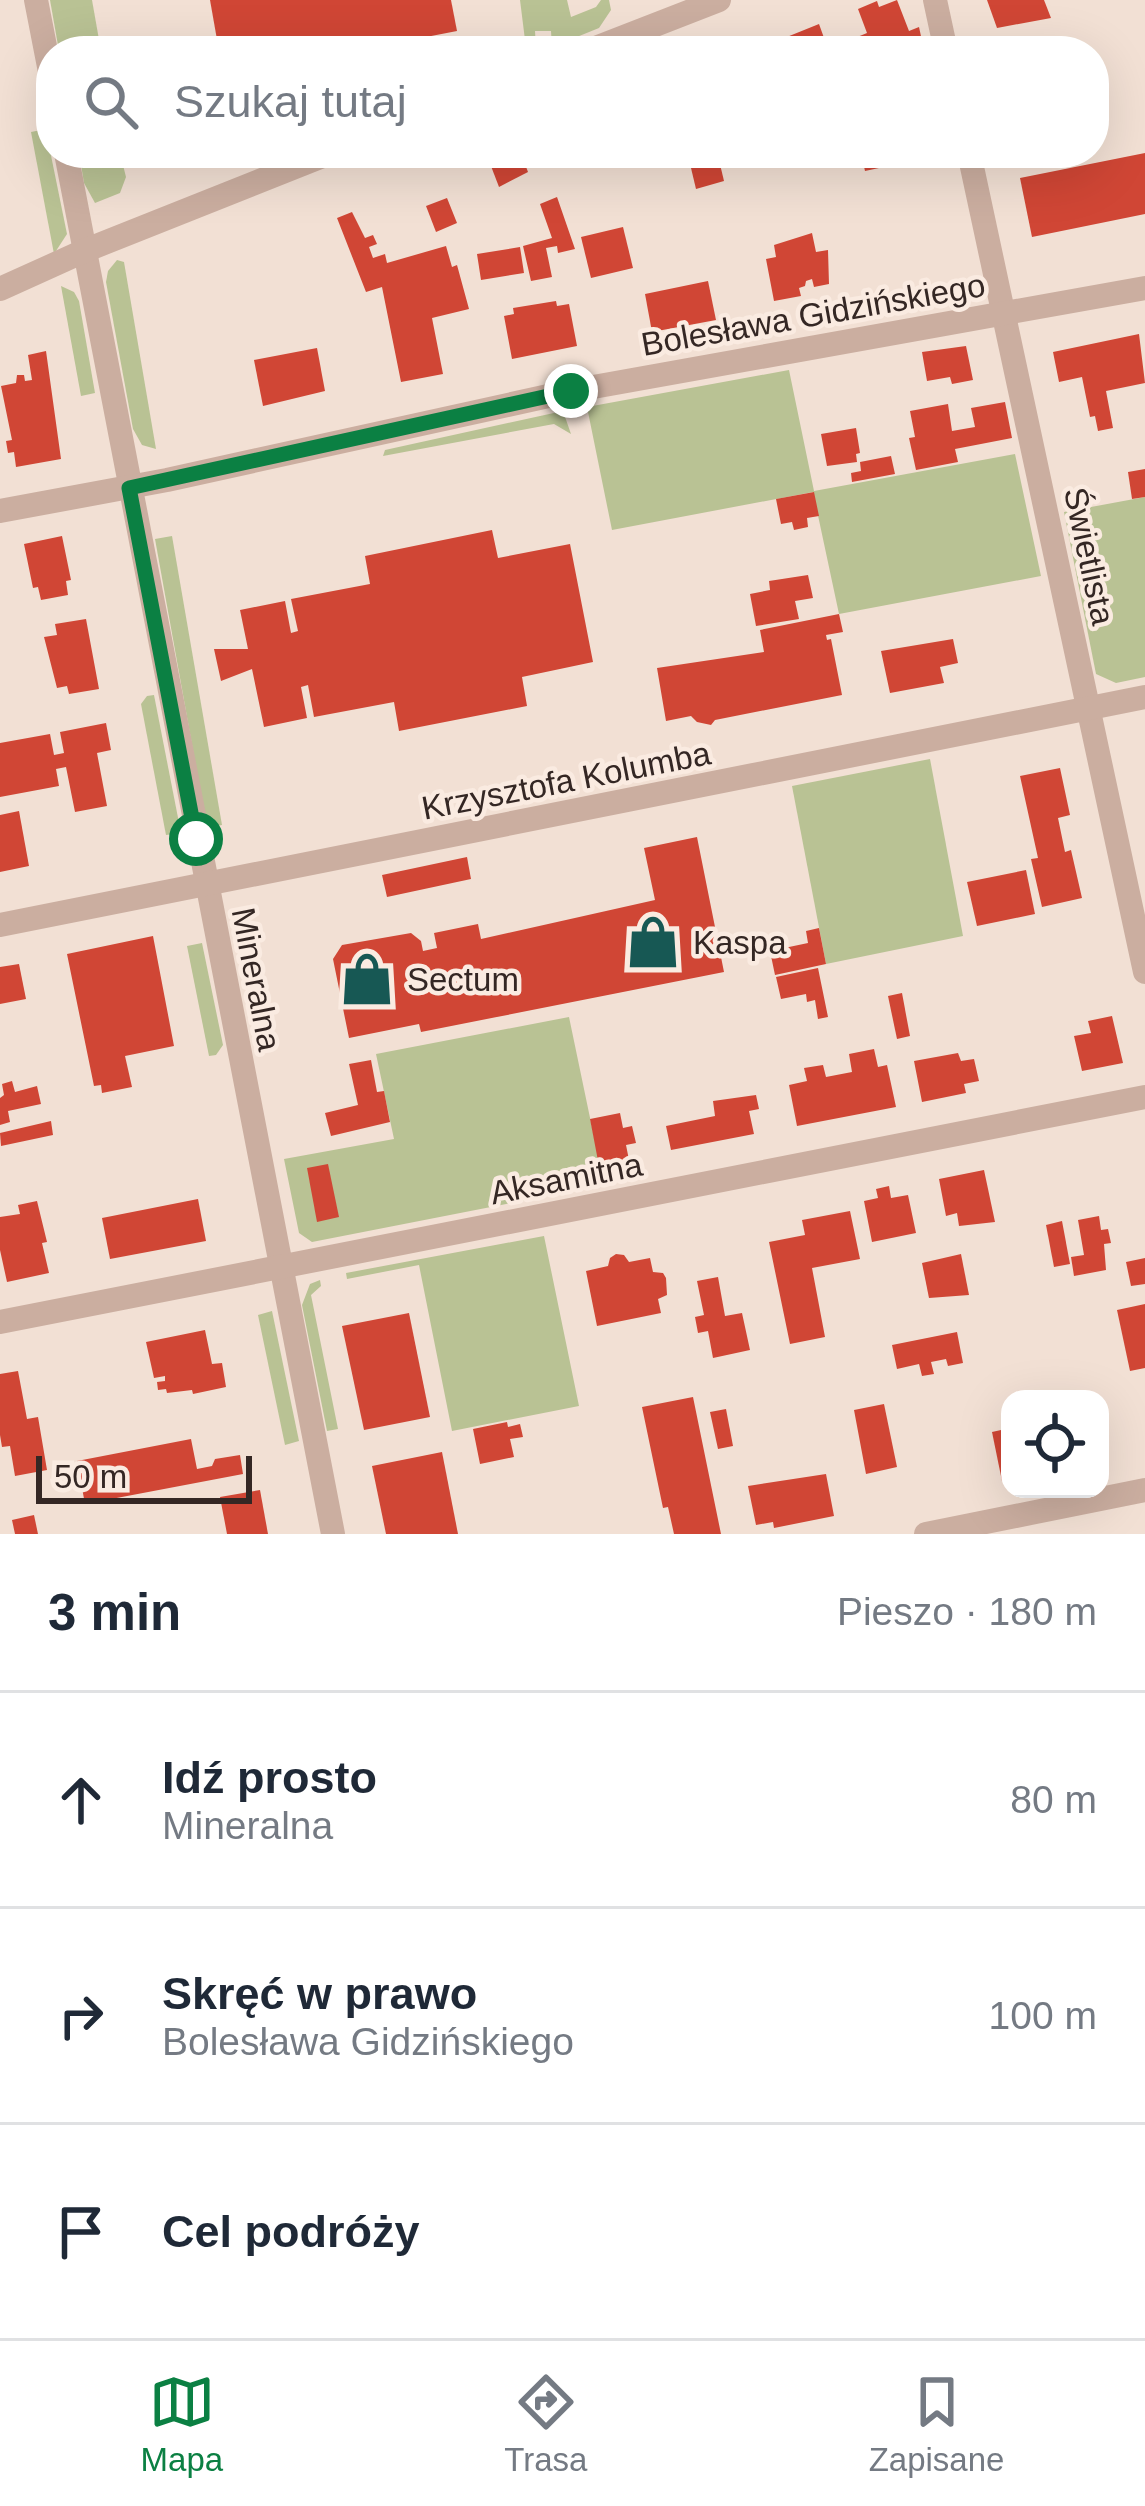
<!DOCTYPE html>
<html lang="pl">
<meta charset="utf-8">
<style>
:root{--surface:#fff;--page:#f6f6f7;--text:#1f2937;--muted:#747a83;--line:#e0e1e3;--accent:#0b8043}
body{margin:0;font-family:Helvetica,sans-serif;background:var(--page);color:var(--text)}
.controls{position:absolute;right:36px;bottom:36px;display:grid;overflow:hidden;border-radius:24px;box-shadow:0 12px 48px #0002}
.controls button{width:108px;height:108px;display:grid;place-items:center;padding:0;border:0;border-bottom:3px solid var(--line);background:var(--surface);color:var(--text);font:60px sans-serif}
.scale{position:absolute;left:36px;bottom:30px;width:216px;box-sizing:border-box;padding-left:12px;border:6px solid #342724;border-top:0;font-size:33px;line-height:42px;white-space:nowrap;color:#342724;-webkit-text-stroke:9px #faebe1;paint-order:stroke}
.stop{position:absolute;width:36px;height:36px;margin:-27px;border:9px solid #0b8043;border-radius:50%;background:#fff}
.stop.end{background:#0b8043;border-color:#fff;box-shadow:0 3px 12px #0008}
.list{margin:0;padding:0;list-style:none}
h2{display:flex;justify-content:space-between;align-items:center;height:156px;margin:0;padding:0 48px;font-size:51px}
h2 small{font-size:39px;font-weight:400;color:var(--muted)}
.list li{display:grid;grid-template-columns:78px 1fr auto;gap:36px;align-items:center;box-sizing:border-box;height:216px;padding:0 48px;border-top:3px solid var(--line)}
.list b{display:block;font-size:45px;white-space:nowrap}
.list p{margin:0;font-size:39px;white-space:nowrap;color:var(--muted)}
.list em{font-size:39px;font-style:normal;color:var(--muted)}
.icon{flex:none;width:66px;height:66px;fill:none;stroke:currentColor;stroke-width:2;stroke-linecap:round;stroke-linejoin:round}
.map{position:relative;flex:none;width:1145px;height:1534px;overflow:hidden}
.search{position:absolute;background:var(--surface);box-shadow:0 12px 48px #0002;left:36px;right:36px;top:36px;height:132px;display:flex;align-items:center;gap:30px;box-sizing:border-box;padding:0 42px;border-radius:48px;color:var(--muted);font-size:45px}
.sheet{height:804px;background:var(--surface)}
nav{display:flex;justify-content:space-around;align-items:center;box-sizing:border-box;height:168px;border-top:3px solid var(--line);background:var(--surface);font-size:33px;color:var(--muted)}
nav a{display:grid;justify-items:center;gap:6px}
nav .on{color:var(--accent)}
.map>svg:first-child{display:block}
</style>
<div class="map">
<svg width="1145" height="1534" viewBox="0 0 1145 1534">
<rect width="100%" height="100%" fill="#f2e0d4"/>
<g fill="#b9c294">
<path d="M 50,0 L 92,0 L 101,51 L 59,51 Z"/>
<path d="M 520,0 L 567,0 L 571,17 L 596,7 L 601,0 L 609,0 L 611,10 L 599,28 L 552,47 L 551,31 L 535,31 L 536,48 L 525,40 Z"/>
<path d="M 41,130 L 46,131 L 67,234 L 54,254 L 31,132 Z"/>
<path d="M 79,153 L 120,153 L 126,177 L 120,193 L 95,203 L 84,183 Z"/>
<path d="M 117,260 L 124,262 L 156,449 L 142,445 L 133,429 L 106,282 L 108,271 Z"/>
<path d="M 61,286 L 74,292 L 79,301 L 95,393 L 81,396 Z"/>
<path d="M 789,370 L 814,491 L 1015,454 L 1041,576 L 839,614 L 813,492 L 612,530 L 587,407 Z"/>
<path d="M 563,411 L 571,434 L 554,424 L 383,456 L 385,450 Z"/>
<path d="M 1145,497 L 1145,677 L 1116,683 L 1096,674 L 1064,512 Z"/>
<path d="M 172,536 L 222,825 L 207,828 L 155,539 Z"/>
<path d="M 154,695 L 181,833 L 166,835 L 141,704 L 147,696 Z"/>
<path d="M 930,759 L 963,936 L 826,964 L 792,786 Z"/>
<path d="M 202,943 L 223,1045 L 216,1055 L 209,1056 L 187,946 Z"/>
<path d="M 569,1017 L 604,1185 L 312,1242 L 299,1233 L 284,1159 L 394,1139 L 376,1054 Z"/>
<path d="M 544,1236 L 579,1406 L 452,1431 L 419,1265 L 347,1279 L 346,1273 Z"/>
<path d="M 320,1280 L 321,1286 L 311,1295 L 338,1429 L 327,1431 L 302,1305 L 310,1284 Z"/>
<path d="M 272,1311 L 299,1441 L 285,1445 L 258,1315 Z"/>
</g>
<g fill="#d04635">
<path d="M 210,0 L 451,0 L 457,31 L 354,51 L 219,51 Z"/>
<path d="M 897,0 L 909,31 L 919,27 L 924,50 L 752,51 L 819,24 L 828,49 L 867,33 L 858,9 L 877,1 L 879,7 Z"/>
<path d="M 987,0 L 1044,0 L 1051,18 L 997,28 Z"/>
<path d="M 486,153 L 521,153 L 528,172 L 499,187 Z"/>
<path d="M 861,153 L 919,153 L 921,159 L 865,171 Z"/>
<path d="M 1145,153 L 1145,214 L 1032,237 L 1020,178 Z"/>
<path d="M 719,160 L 724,181 L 696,189 L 691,168 Z"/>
<path d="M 557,197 L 575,249 L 558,253 L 557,246 L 546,248 L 552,277 L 531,281 L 523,246 L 552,238 L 540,204 Z"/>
<path d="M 447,198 L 457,223 L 436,232 L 426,206 Z"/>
<path d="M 352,212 L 365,238 L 373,235 L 377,244 L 369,247 L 373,258 L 385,254 L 387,263 L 446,246 L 452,267 L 457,265 L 469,309 L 432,318 L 443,374 L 401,382 L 382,287 L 366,292 L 337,218 Z"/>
<path d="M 623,227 L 633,268 L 591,278 L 581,237 Z"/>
<path d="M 812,233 L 816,252 L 828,250 L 829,284 L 814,287 L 812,279 L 806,281 L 805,286 L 799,288 L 801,296 L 774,301 L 766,259 L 776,257 L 774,245 Z"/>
<path d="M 520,247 L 524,273 L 481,280 L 477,254 Z"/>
<path d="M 708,281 L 716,320 L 652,332 L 645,294 Z"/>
<path d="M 556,301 L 557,306 L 569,304 L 577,346 L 512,359 L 504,316 L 514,314 L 513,308 Z"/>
<path d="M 1139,334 L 1145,383 L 1106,391 L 1113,428 L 1098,431 L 1095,416 L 1090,417 L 1082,377 L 1059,382 L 1053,352 Z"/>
<path d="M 966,346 L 973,380 L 952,384 L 950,377 L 927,381 L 922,352 Z"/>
<path d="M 317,348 L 325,391 L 263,406 L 254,360 Z"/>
<path d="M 46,351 L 61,459 L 16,467 L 14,452 L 8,453 L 6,441 L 12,440 L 1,386 L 16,383 L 17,375 L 24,375 L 25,381 L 32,380 L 28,355 Z"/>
<path d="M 1005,402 L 1012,438 L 955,449 L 958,462 L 916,470 L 909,438 L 915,437 L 910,411 L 948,404 L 952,431 L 975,427 L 971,408 Z"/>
<path d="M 856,428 L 860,453 L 856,454 L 857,462 L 827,466 L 821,434 Z"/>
<path d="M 891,456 L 895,474 L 852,482 L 851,473 L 861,471 L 860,462 Z"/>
<path d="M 1145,469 L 1145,497 L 1132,499 L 1128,472 Z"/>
<path d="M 814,492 L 819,516 L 807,518 L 808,527 L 794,530 L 792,522 L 781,524 L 776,499 Z"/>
<path d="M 492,530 L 498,558 L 570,544 L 593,662 L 522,677 L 527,706 L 399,731 L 394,702 L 314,717 L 308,685 L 301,687 L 307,718 L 264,727 L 252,669 L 221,681 L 214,649 L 248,649 L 240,610 L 285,601 L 291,633 L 298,631 L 291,599 L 370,584 L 365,556 Z"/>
<path d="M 62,536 L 71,580 L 66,581 L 68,595 L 41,600 L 38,587 L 33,588 L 24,544 Z"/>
<path d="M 808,575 L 813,598 L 795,601 L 799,619 L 756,626 L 750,594 L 770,590 L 769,581 Z"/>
<path d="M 839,614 L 843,632 L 826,635 L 827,640 L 831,639 L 842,695 L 715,720 L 711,725 L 697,722 L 691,716 L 666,721 L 657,668 L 764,652 L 760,630 Z"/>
<path d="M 86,619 L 99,689 L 69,694 L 67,686 L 57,688 L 44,637 L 57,635 L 55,624 Z"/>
<path d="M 953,639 L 958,663 L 940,667 L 944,683 L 890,693 L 881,651 Z"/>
<path d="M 106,723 L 111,750 L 97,753 L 107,806 L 75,812 L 66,767 L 56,769 L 59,786 L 0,797 L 0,743 L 50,734 L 54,755 L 64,753 L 60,732 Z"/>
<path d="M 1060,768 L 1070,815 L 1058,818 L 1065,852 L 1071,850 L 1082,898 L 1042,907 L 1031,859 L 1038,858 L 1020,776 Z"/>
<path d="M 19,811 L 29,866 L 0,872 L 0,815 Z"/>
<path d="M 697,837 L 724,972 L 421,1032 L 419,1024 L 349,1038 L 333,959 L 342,945 L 411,933 L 421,941 L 423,951 L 437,948 L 434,933 L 478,924 L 481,939 L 655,900 L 644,848 Z"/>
<path d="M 467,857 L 471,879 L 387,897 L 382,875 Z"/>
<path d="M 1026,870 L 1035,914 L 977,926 L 967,882 Z"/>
<path d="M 819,928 L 826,964 L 775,975 L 770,951 L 808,943 L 806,931 Z"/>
<path d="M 153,936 L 174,1046 L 125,1056 L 132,1087 L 102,1093 L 101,1085 L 94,1086 L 67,954 Z"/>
<path d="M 19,964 L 26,999 L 0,1004 L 0,967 Z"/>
<path d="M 818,968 L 828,1017 L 818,1019 L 815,1000 L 807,1002 L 806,994 L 781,999 L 776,977 Z"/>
<path d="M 902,993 L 910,1036 L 897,1039 L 888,996 Z"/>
<path d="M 1112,1016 L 1123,1063 L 1082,1071 L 1074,1036 L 1091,1033 L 1088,1021 Z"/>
<path d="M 874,1049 L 878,1067 L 887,1065 L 896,1107 L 797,1126 L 789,1085 L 807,1081 L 804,1068 L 823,1065 L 826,1077 L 852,1072 L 849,1054 Z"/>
<path d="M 958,1053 L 961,1061 L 974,1059 L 979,1081 L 964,1084 L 966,1093 L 922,1102 L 914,1061 Z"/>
<path d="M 371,1060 L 377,1092 L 384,1091 L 390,1122 L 331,1136 L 325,1113 L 358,1105 L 349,1064 Z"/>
<path d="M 12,1081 L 15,1092 L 37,1086 L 41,1104 L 8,1111 L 10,1122 L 0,1125 L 0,1098 L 4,1095 L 2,1084 Z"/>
<path d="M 756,1095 L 759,1109 L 749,1111 L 754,1134 L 671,1150 L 666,1126 L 715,1116 L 713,1101 Z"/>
<path d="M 620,1113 L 623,1128 L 632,1126 L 636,1143 L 626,1145 L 629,1160 L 599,1166 L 590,1119 Z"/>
<path d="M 51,1121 L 53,1135 L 1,1146 L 0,1133 Z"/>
<path d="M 328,1164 L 339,1217 L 317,1222 L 307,1168 Z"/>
<path d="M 984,1170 L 995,1222 L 959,1226 L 957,1213 L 946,1216 L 939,1179 Z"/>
<path d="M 889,1186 L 891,1198 L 908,1195 L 916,1233 L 872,1242 L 864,1201 L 878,1198 L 876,1189 Z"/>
<path d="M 198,1199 L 206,1241 L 110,1259 L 102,1218 Z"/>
<path d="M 37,1201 L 47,1242 L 42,1243 L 49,1273 L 7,1282 L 0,1250 L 0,1217 L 20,1214 L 18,1205 Z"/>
<path d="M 850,1211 L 860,1259 L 812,1268 L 825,1337 L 790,1344 L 769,1242 L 805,1235 L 802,1220 Z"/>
<path d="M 1099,1216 L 1101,1230 L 1108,1229 L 1111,1243 L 1104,1244 L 1106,1270 L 1074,1276 L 1071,1257 L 1084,1255 L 1078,1220 Z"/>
<path d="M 1062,1221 L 1070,1264 L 1054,1267 L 1046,1225 Z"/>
<path d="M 616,1254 L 624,1255 L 629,1262 L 650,1258 L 653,1272 L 663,1273 L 666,1278 L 667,1295 L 658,1299 L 661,1313 L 597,1326 L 586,1271 L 608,1266 L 610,1258 Z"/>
<path d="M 961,1254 L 969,1295 L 929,1298 L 922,1263 Z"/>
<path d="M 1145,1258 L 1145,1284 L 1131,1286 L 1126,1262 Z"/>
<path d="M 718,1277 L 725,1316 L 742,1313 L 750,1350 L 713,1358 L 708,1331 L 698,1333 L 695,1317 L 704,1315 L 697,1281 Z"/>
<path d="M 1145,1304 L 1145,1368 L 1130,1371 L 1117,1310 Z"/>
<path d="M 409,1313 L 430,1417 L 364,1430 L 342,1326 Z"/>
<path d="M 205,1330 L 212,1364 L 222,1363 L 226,1387 L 193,1394 L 192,1390 L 167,1393 L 166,1389 L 158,1390 L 157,1382 L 165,1381 L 165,1376 L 154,1378 L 146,1342 Z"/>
<path d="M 957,1332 L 963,1363 L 948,1366 L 946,1359 L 931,1362 L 934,1374 L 922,1376 L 919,1364 L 897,1369 L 892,1345 Z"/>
<path d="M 18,1371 L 27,1419 L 38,1417 L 47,1470 L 15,1476 L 10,1446 L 2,1447 L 0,1435 L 0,1374 Z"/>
<path d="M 693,1397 L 721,1534 L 674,1534 L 668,1507 L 663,1508 L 642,1407 Z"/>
<path d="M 884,1404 L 897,1467 L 866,1474 L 854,1410 Z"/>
<path d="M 726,1409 L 733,1446 L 718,1449 L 710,1412 Z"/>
<path d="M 507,1422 L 508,1427 L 520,1424 L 523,1437 L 510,1439 L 514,1457 L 480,1464 L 473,1429 Z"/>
<path d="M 1010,1428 L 1010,1480 L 1002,1481 L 992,1432 Z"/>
<path d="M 191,1439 L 197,1469 L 212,1466 L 215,1459 L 240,1455 L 243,1474 L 85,1504 L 77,1461 Z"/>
<path d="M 442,1452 L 458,1534 L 386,1534 L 372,1466 Z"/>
<path d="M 826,1474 L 834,1516 L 774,1528 L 773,1522 L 756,1525 L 748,1486 Z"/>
<path d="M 260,1490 L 268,1534 L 227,1534 L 220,1497 Z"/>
<path d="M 34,1515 L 38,1534 L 15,1534 L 12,1520 Z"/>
</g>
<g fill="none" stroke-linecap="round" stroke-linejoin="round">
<g stroke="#cbaea0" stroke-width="24">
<path d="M 36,0 L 51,77"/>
<path d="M 935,0 L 946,51"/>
<path d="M 588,51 L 719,0"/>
<path d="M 66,153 L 333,1534"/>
<path d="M 969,153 L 1145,972"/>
<path d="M 0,289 L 84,251 L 330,153"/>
<path d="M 0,511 L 167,480 L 571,391 L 1145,288"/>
<path d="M 0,925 L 1145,697"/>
<path d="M 0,1322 L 1145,1097"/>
<path d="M 926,1534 L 1145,1490"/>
</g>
</g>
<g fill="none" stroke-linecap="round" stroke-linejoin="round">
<path stroke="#0b8043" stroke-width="15" d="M 196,839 L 129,488 L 571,391"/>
</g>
<defs>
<symbol id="shop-bare" viewBox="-9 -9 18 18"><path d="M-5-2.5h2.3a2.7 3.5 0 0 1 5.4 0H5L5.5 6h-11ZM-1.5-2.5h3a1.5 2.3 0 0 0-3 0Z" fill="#175854" stroke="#faebe1" stroke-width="2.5" paint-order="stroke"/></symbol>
</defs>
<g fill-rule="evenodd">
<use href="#shop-bare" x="615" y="904" width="76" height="76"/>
<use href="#shop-bare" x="329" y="941" width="76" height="76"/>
</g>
<g text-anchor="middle" stroke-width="9" stroke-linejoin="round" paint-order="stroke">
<g font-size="33" fill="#342724" stroke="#faebe1">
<text transform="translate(813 314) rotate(-10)" y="12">Bolesława Gidzińskiego</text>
<text transform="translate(1090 556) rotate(78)" y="12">Świetlista</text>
<text transform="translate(566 780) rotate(-11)" y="12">Krzysztofa Kolumba</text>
<text transform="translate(257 979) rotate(79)" y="12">Mineralna</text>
<text transform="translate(566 1178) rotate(-11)" y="12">Aksamitna</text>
</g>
<g font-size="33" fill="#342724" stroke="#faebe1" text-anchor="start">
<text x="693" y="954">Kaspa</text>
<text x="407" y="991">Sectum</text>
</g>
</g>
</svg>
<div class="controls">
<button><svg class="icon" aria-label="locate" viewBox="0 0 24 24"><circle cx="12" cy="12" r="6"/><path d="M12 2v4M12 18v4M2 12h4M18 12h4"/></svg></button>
</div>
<div class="scale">50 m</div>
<div class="stop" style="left:196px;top:839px"></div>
<div class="stop end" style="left:571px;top:391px"></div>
<div class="search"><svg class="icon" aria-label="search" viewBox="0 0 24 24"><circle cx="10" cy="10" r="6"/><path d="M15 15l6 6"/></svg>Szukaj tutaj</div>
</div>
<section class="sheet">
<h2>3 min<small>Pieszo · 180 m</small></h2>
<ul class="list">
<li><svg class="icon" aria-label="ahead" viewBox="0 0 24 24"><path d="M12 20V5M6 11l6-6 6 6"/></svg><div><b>Idź prosto</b><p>Mineralna</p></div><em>80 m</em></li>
<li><svg class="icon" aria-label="right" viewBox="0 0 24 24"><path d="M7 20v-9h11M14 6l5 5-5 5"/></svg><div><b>Skręć w prawo</b><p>Bolesława Gidzińskiego</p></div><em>100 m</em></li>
<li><svg class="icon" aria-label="arrive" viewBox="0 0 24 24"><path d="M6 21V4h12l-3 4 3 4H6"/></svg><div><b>Cel podróży</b></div></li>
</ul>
</section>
<nav>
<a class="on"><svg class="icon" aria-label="map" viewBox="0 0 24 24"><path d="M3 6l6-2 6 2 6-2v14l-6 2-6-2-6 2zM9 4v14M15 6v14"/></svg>Mapa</a>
<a><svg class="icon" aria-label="directions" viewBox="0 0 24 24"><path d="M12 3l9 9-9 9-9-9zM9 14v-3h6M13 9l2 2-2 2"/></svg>Trasa</a>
<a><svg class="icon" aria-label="saved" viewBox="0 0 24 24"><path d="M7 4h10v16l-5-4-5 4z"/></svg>Zapisane</a>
</nav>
